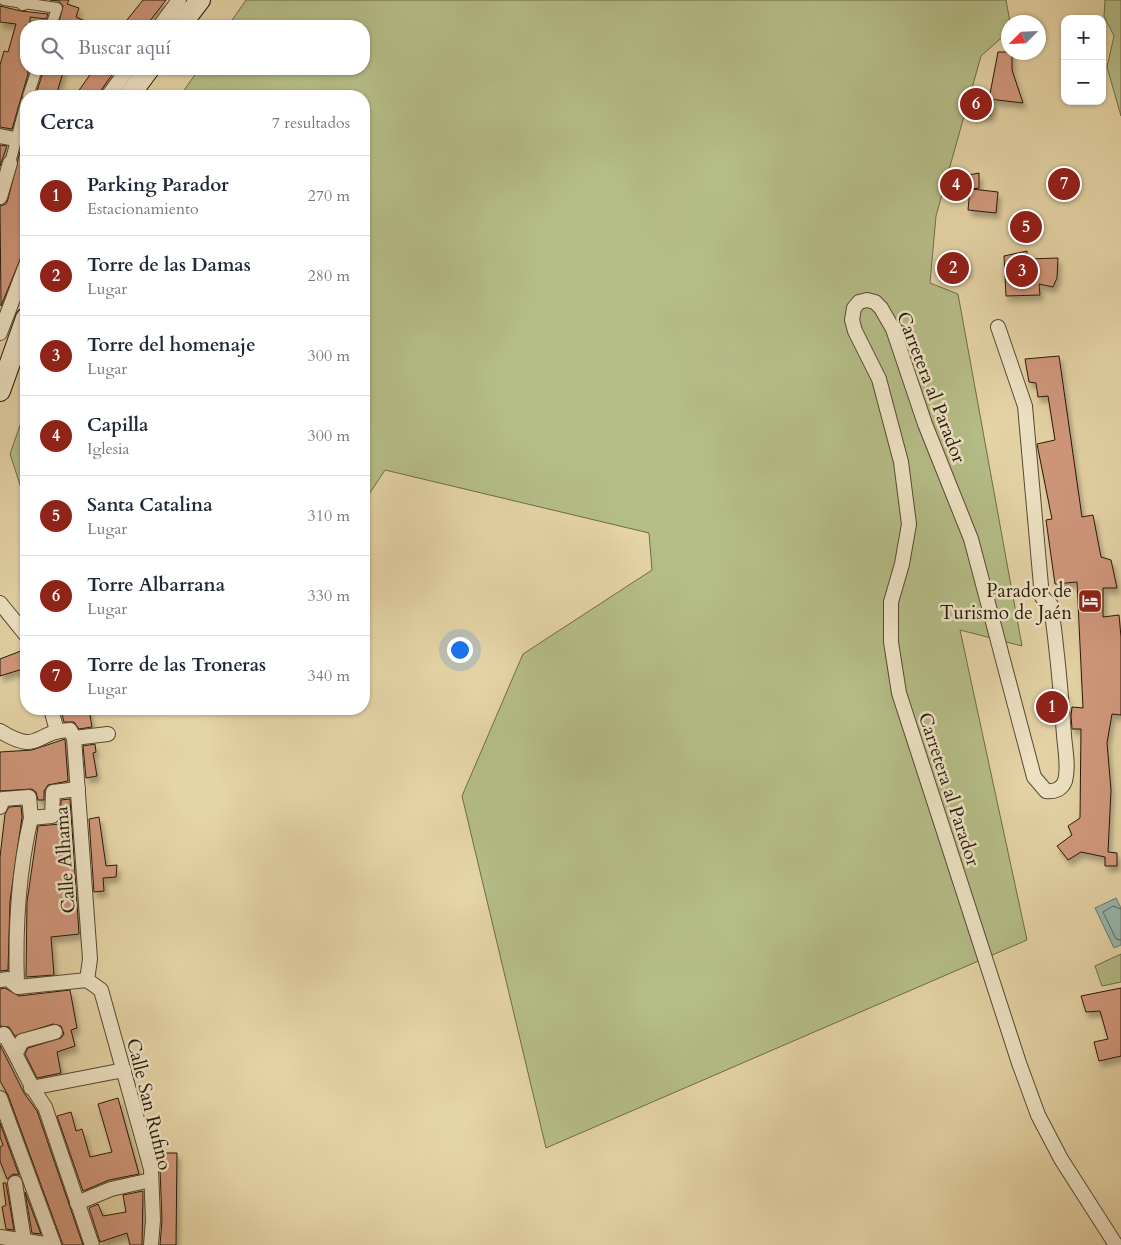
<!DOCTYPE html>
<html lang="es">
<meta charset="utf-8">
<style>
:root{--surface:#fff;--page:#f6f6f7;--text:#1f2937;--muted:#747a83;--line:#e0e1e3;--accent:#8f2418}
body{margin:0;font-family:Cardo,serif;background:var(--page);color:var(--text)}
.controls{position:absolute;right:15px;top:15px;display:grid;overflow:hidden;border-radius:10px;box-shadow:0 1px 4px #0004}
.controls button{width:45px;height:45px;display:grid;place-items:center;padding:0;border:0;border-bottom:1px solid var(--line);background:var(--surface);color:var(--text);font:25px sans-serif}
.compass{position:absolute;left:1001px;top:15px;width:45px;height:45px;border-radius:50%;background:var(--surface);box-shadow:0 1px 4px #0004;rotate:246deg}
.you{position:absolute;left:459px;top:649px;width:18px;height:18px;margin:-12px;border:4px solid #fff;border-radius:50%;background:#1a73e8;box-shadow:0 0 0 8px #1a73e833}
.badge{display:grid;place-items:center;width:32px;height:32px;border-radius:50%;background:var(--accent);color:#fff;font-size:16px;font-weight:700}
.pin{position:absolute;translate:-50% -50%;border:2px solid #fff;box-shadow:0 1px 5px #0006}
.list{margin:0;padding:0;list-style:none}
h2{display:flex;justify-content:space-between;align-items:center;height:65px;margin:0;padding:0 20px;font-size:21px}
h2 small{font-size:16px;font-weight:400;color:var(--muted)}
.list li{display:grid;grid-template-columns:32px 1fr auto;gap:15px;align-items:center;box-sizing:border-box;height:80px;padding:0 20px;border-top:1px solid var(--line)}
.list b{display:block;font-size:19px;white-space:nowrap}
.list p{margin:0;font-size:16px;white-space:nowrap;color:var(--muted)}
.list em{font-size:16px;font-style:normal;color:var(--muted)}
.icon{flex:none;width:28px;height:28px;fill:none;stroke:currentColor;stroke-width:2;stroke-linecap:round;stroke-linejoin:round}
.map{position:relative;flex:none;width:1121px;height:1245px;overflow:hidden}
.search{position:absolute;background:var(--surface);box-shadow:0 1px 4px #0004;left:20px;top:20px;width:350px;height:55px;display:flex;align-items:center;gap:12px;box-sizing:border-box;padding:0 18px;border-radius:20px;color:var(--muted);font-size:19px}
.panel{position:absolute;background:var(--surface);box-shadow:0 1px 4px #0004;left:20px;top:90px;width:350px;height:625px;border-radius:20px}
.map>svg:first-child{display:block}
</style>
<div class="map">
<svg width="1121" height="1245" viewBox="0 0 1121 1245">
<defs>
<filter id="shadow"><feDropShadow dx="3" dy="5.5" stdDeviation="2.5" flood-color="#0004"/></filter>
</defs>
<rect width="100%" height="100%" fill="#e5d4a6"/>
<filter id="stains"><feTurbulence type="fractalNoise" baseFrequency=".004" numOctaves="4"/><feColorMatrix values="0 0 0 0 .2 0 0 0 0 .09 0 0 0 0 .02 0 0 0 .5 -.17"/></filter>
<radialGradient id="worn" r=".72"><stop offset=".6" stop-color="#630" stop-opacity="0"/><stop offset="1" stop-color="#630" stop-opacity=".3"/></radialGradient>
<g fill="#b5bd87" stroke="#6e6b4a">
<path d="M 246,0 L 1006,0 L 1010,22 L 1008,22 L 1008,32 L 981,56 L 936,216 L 930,283 L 958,294 L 1022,646 L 960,630 L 1027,940 L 546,1148 L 462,796 L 523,654 L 652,570 L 649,533 L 385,470 L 364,502 L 364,96 L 180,96 L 199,69 L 364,69 L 364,26 L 228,26 Z"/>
<path d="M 1105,0 L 1121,0 L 1121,116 L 1107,67 L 1114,36 L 1104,16 Z"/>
<path d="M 26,408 L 26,503 L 10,454 Z"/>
<path d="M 1121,954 L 1121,982 L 1102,986 L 1095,966 Z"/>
</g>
<path fill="#97b7ae" stroke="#6b786d" d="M 1116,898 L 1121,908 L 1121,945 L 1114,948 L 1095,908 Z"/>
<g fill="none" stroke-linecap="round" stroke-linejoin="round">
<path stroke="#60685d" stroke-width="1" d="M 1121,909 L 1113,906 L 1103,912 L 1116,939 L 1121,940"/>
</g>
<g fill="#d1987b" stroke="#28190c" filter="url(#shadow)">
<path d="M 50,0 L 69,0 L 67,4 L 79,8 L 76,17 L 96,26 L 58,26 L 63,6 L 59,1 Z"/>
<path d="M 143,0 L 166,0 L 146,26 L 122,26 Z"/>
<path d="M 0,6 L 21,11 L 48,14 L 46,19 L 30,17 L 30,26 L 26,25 L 28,74 L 12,129 L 0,127 L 0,65 L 4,51 L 8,52 L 16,24 L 0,22 Z"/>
<path d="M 998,52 L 1012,52 L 1012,70 L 1023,103 L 989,99 Z"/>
<path d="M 44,69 L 64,69 L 56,96 L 36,94 Z"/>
<path d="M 94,69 L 116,69 L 97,96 L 75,96 Z"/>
<path d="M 971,99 L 994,102 L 990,116 L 969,113 Z"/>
<path d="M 26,128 L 26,245 L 1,306 L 0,206 L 6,204 L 8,199 Z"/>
<path d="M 0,145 L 7,146 L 0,166 Z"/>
<path d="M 979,173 L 979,188 L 972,189 L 998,192 L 996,213 L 968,210 L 970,189 L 950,193 L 948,179 Z"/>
<path d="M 1054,177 L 1069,177 L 1070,191 L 1055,191 Z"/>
<path d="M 1027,251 L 1027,259 L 1058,258 L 1057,278 L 1053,287 L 1039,284 L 1040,295 L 1006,296 L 1004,256 Z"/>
<path d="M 966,258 L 968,272 L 940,275 L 938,261 Z"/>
<path d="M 1059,356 L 1082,517 L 1093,515 L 1101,557 L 1111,560 L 1117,588 L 1103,588 L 1103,617 L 1119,615 L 1121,637 L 1121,715 L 1112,714 L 1107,743 L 1111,790 L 1108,852 L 1117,853 L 1117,866 L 1105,866 L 1105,857 L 1081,852 L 1068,860 L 1057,846 L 1072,835 L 1068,826 L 1080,818 L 1081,729 L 1072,729 L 1071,716 L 1072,707 L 1083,708 L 1077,582 L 1055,584 L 1046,520 L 1052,519 L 1037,444 L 1055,440 L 1048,396 L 1038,397 L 1036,383 L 1029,382 L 1025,359 Z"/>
<path d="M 26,649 L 26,668 L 0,676 L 0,659 Z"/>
<path d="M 70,709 L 89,709 L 92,727 L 79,729 L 74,722 L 64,722 L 61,711 Z"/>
<path d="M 65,739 L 68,781 L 48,785 L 44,791 L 44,800 L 38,800 L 36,792 L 32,789 L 0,791 L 0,752 L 32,750 Z"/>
<path d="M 95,744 L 96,752 L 93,753 L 97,776 L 86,778 L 83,746 Z"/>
<path d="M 70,799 L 79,934 L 51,937 L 54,975 L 26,977 L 27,902 L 38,826 L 60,824 L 61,800 Z"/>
<path d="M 21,806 L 22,817 L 10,901 L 8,970 L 0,971 L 0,857 L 5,814 L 9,807 Z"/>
<path d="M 99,817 L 106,866 L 117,865 L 116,877 L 103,878 L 104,891 L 94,892 L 89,819 Z"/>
<path d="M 5,988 L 19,996 L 70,990 L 77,1028 L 71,1030 L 75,1046 L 57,1052 L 61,1073 L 37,1078 L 25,1054 L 28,1048 L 61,1038 L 64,1034 L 61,1026 L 53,1024 L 15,1036 L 9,1027 L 0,1026 L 0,989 Z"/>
<path d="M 1121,988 L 1121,1056 L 1099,1061 L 1094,1042 L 1108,1039 L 1100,1011 L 1086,1012 L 1081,996 Z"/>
<path d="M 0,1045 L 24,1093 L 37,1111 L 83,1245 L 63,1245 L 8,1095 L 0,1081 Z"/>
<path d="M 118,1098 L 139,1174 L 109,1180 L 83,1191 L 57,1116 L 71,1112 L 76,1131 L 82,1129 L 90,1157 L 112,1152 L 98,1104 Z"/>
<path d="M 0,1123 L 19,1175 L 13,1174 L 7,1179 L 0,1161 L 0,1147 L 3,1145 L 0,1137 Z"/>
<path d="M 156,1153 L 177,1153 L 176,1245 L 160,1245 L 162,1220 L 160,1169 Z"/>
<path d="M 3,1183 L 6,1183 L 14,1230 L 6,1229 L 2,1207 L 6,1205 Z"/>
<path d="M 143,1191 L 142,1245 L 130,1245 L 127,1233 L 100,1242 L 89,1208 L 98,1204 L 103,1216 L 126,1212 L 123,1195 Z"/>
<path d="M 25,1192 L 41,1234 L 32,1233 Z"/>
</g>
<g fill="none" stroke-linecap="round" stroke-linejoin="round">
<defs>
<g id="pedestrian">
<path d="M 4,0 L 57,8 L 51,26"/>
<path d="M 28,96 L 37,69"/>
<path d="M 10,163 L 26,102"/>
</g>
<g id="minor">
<path d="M 23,3 L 24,0"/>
<path d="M 160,26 L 179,0"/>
<path d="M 108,96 L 128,69"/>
<path d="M 0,136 L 15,139"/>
<path d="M 0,197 L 10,163"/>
<path d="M 998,327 L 1025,406 L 1042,597 L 1051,605 C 1057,649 1061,692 1064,735 C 1065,749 1069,767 1065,781 C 1062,789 1055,792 1046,791 L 1034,777 L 971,539 L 925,424 L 893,329 L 881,308 L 875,302 L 867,300 L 859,302 L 854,308 L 852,320 L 855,331 L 879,379 L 901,462 L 909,524 L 902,564 L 891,602 L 891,642 L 899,693 L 1019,1063 L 1038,1115 L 1061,1159 L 1116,1245"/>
<path d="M 0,333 L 26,265"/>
<path d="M 0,603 L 26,635"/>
<path d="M 51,709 L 57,731"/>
<path d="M 0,731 C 40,756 34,731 70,730 L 74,738 L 108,734"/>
<path d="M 74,738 L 90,959 L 87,980"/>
<path d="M 0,807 L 3,799 L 29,797 L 31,818 L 52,816 L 53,792 L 78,789"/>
<path d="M 0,980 L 8,979 L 18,987 L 87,980"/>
<path d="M 87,980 L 101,990 L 151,1169 L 153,1220 L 151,1245"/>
<path d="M 17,986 C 15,929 18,873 31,818"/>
<path d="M 0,1036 L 4,1034 C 19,1058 28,1084 45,1107 L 92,1245"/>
<path d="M 16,1053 L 22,1041 L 55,1032"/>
<path d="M 31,1088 L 124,1070"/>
<path d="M 0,1098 L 54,1245"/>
<path d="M 15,1183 L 24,1240"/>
<path d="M 77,1203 L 111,1189 L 151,1180"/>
<path d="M 0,1237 L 52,1245"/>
</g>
<g id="secondary">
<path d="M 180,26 L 200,0"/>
<path d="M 129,96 L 149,69"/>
<path d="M 0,391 L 26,318"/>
</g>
</defs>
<use href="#pedestrian" stroke="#574832" stroke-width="12"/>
<use href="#minor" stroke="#574832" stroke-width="16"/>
<use href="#secondary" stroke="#28190c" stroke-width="22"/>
<use href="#pedestrian" stroke="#eee3c5" stroke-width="10"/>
<use href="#minor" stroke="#eee3c5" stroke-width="14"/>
<use href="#secondary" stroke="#eee3c5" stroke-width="20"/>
</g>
<defs>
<symbol id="hotel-square" viewBox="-11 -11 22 22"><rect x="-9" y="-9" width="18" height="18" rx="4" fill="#8f2418" stroke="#eee3c5"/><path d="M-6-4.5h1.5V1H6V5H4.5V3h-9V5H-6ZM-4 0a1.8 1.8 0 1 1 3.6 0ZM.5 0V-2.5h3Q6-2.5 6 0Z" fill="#fff"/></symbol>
</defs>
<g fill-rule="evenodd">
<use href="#hotel-square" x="1076" y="587" width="28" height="28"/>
</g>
<g text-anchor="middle" stroke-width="5" stroke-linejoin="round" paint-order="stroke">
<g font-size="19" fill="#28190c" stroke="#eee3c5">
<text transform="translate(932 387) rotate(69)" y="7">Carretera al Parador</text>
<text transform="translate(950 789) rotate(72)" y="7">Carretera al Parador</text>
<text transform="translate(64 860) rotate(-94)" y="7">Calle Alhama</text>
<text transform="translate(150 1104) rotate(76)" y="7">Calle San Rufino</text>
</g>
<g font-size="19" fill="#28190c" stroke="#eee3c5" text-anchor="end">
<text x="1072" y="597">Parador de<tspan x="1072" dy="22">Turismo de Jaén</tspan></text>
</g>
</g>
<rect width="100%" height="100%" filter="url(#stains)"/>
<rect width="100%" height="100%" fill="url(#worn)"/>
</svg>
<div class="controls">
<button>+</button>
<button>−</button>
</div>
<svg class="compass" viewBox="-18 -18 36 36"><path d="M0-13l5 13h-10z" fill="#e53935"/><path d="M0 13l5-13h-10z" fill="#747a83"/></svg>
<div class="you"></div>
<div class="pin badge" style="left:1052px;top:707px">1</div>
<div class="pin badge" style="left:953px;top:268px">2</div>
<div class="pin badge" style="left:1022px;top:271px">3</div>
<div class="pin badge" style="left:956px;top:185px">4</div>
<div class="pin badge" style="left:1026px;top:227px">5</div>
<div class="pin badge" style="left:976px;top:104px">6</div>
<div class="pin badge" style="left:1064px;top:184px">7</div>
<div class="search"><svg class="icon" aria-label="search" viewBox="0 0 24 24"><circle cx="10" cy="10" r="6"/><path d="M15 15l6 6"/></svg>Buscar aquí</div>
<section class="panel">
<h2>Cerca<small>7 resultados</small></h2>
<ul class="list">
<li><span class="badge">1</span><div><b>Parking Parador</b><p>Estacionamiento</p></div><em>270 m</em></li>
<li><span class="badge">2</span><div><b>Torre de las Damas</b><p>Lugar</p></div><em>280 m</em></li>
<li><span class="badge">3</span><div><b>Torre del homenaje</b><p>Lugar</p></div><em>300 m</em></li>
<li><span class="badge">4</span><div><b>Capilla</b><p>Iglesia</p></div><em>300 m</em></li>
<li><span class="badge">5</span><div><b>Santa Catalina</b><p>Lugar</p></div><em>310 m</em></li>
<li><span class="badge">6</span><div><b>Torre Albarrana</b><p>Lugar</p></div><em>330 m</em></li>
<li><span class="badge">7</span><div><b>Torre de las Troneras</b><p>Lugar</p></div><em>340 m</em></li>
</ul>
</section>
</div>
